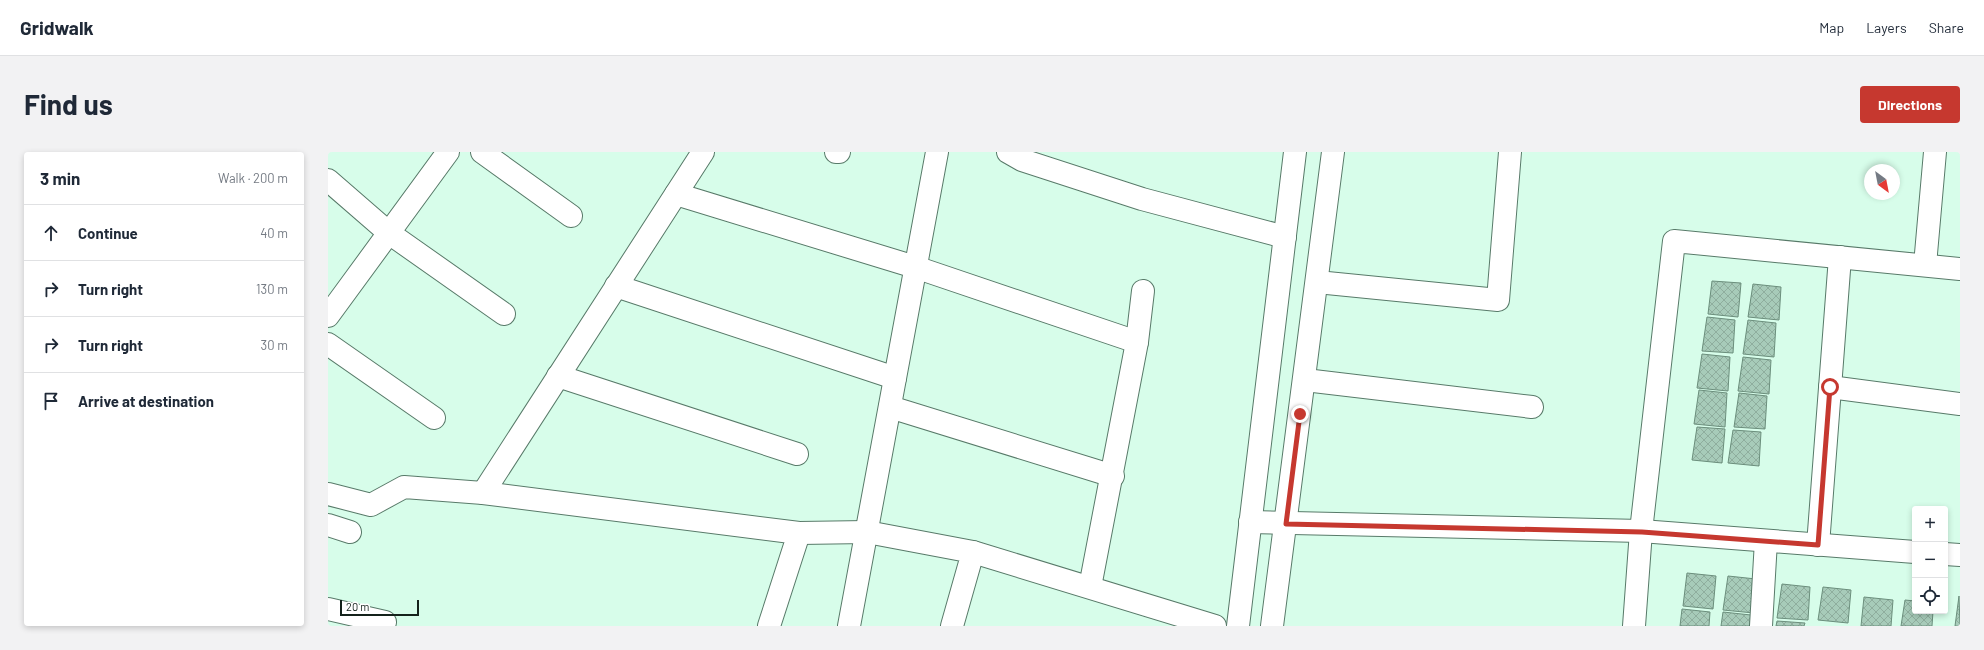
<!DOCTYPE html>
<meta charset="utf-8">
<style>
:root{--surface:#fff;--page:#f2f2f3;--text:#1f2937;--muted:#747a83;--line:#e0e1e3;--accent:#c6382f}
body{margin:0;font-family:Barlow,sans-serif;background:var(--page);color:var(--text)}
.controls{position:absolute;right:12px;bottom:12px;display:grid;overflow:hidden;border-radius:4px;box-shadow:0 2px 6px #0003}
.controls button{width:36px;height:36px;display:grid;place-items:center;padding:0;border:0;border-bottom:1px solid var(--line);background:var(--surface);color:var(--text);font:20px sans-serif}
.compass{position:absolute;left:1536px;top:12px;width:36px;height:36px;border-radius:50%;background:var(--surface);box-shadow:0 2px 6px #0003;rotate:148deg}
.scale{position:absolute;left:12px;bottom:10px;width:79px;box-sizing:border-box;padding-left:4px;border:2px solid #14221b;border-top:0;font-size:11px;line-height:14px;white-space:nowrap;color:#14221b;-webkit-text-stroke:3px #fff;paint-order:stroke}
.stop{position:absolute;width:12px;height:12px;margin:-9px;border:3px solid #c6382f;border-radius:50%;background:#fff}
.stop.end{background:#c6382f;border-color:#fff;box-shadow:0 1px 4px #0008}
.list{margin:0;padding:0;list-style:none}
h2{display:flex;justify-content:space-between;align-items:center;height:52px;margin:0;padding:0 16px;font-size:17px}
h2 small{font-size:13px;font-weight:400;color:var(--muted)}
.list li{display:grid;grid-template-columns:26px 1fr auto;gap:12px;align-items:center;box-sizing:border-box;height:56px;padding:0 16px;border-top:1px solid var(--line)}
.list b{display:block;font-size:15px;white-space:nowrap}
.list em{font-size:13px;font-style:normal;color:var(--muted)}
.icon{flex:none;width:22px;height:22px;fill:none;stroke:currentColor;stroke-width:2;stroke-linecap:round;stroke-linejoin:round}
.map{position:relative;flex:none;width:1632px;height:474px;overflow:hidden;border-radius:4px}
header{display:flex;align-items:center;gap:24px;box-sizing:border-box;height:56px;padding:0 20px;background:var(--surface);border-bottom:1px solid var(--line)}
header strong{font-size:19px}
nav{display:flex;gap:22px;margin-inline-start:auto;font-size:14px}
.intro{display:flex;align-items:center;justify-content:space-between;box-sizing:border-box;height:96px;padding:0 24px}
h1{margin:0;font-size:28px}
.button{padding:10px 18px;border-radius:4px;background:var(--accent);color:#fff;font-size:14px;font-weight:700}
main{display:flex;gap:24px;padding:0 24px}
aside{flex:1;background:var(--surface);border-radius:4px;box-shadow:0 2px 6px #0003}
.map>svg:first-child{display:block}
</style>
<header>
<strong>Gridwalk</strong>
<nav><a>Map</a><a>Layers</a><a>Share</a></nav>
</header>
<div class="intro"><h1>Find us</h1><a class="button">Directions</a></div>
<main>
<aside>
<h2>3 min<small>Walk · 200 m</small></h2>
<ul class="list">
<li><svg class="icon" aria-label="ahead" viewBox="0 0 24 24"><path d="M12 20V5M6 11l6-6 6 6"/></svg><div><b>Continue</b></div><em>40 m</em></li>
<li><svg class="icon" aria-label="right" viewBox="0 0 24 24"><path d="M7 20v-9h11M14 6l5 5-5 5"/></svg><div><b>Turn right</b></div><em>130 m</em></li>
<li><svg class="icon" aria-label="right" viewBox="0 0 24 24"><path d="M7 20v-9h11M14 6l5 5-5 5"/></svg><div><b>Turn right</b></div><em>30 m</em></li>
<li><svg class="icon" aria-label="arrive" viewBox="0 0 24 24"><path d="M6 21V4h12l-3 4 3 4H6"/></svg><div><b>Arrive at destination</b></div></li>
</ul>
</aside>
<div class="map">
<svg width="1632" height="474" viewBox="0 0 1632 474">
<defs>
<pattern id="building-cross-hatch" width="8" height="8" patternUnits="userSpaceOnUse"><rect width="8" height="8" fill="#a7cbb9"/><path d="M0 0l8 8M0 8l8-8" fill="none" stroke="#8fae9e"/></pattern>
</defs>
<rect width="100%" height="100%" fill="#d7fdea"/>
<g fill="url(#building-cross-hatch)" stroke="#6b8e7c">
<path d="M 1384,129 L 1413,131 L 1410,165 L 1380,162 Z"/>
<path d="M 1425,132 L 1453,135 L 1451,168 L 1420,165 Z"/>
<path d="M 1379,165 L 1407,168 L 1405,201 L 1374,199 Z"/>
<path d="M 1420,168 L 1448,171 L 1446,205 L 1415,202 Z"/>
<path d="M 1374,202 L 1402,205 L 1400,239 L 1369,236 Z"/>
<path d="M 1415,205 L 1443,208 L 1441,242 L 1410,239 Z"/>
<path d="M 1371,238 L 1399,241 L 1397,275 L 1366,272 Z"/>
<path d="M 1411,241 L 1439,244 L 1437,277 L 1406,275 Z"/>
<path d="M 1369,275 L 1397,277 L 1394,311 L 1364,308 Z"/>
<path d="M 1405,278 L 1433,280 L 1431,314 L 1400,311 Z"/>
<path d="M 1359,421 L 1388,424 L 1385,457 L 1355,454 Z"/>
<path d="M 1400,424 L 1428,427 L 1426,461 L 1395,458 Z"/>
<path d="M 1454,432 L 1482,435 L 1480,468 L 1449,466 Z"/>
<path d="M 1495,435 L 1523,438 L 1520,471 L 1490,468 Z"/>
<path d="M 1631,444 L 1632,474 L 1627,474 Z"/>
<path d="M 1536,445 L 1565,448 L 1563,474 L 1533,474 Z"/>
<path d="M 1577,448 L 1587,449 L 1587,459 L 1605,459 L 1604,474 L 1573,474 Z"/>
<path d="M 1354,457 L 1382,460 L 1381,474 L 1352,474 Z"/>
<path d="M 1395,460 L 1423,463 L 1422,474 L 1393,474 Z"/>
<path d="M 1449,469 L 1477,471 L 1476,474 L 1448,474 Z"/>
</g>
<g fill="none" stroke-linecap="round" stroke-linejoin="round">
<defs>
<g id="minor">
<path d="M 154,0 L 243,64"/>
<path d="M 375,0 L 155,341 L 471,381 L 441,474"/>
<path d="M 508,0 L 511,0"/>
<path d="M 680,0 L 694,8 L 814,47 L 957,85"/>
<path d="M 0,28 L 61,81 L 176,162"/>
<path d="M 348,42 L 587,115 L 809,190 L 762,435"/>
<path d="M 1597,113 L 1607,0"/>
<path d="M 989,130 L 1170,148 L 1182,0"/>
<path d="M 288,134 L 567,226"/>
<path d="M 0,164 L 120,0"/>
<path d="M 809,190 L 815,139"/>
<path d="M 0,192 L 106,266"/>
<path d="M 230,224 L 469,302"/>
<path d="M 977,228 L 1204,255"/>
<path d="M 1502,235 L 1632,252"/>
<path d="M 562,255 L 785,324"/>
<path d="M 0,342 L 43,353 L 76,335 L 155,341"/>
<path d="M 922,370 L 1313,379 L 1587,400"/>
<path d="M 0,373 L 22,380"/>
<path d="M 471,381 L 539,380 L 645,400 L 624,474"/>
<path d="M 1490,393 L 1512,105"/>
<path d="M 645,400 L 887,474"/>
<path d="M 1617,402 L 1632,403"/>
<path d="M 0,457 L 57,470"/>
<path d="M 521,474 L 609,0"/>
<path d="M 910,474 L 967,0"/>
<path d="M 944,474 L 1005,0"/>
<path d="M 1306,474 L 1313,379 L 1346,89 L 1632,117"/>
<path d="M 1433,474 L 1438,389"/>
</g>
</defs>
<use href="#minor" stroke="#587a69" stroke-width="24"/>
<use href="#minor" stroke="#fff" stroke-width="22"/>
</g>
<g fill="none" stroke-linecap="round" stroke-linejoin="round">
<path stroke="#c6382f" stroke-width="5" d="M 972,262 L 958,372 L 1314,380 L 1490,393 L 1502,235"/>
</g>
</svg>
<div class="controls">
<button>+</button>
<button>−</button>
<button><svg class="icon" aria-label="locate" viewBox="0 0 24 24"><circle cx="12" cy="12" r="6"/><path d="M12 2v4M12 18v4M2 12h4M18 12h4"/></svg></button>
</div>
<svg class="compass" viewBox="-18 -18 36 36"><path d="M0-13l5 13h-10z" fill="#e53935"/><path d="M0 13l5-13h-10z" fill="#747a83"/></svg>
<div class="scale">20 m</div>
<div class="stop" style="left:1502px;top:235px"></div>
<div class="stop end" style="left:972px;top:262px"></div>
</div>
</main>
